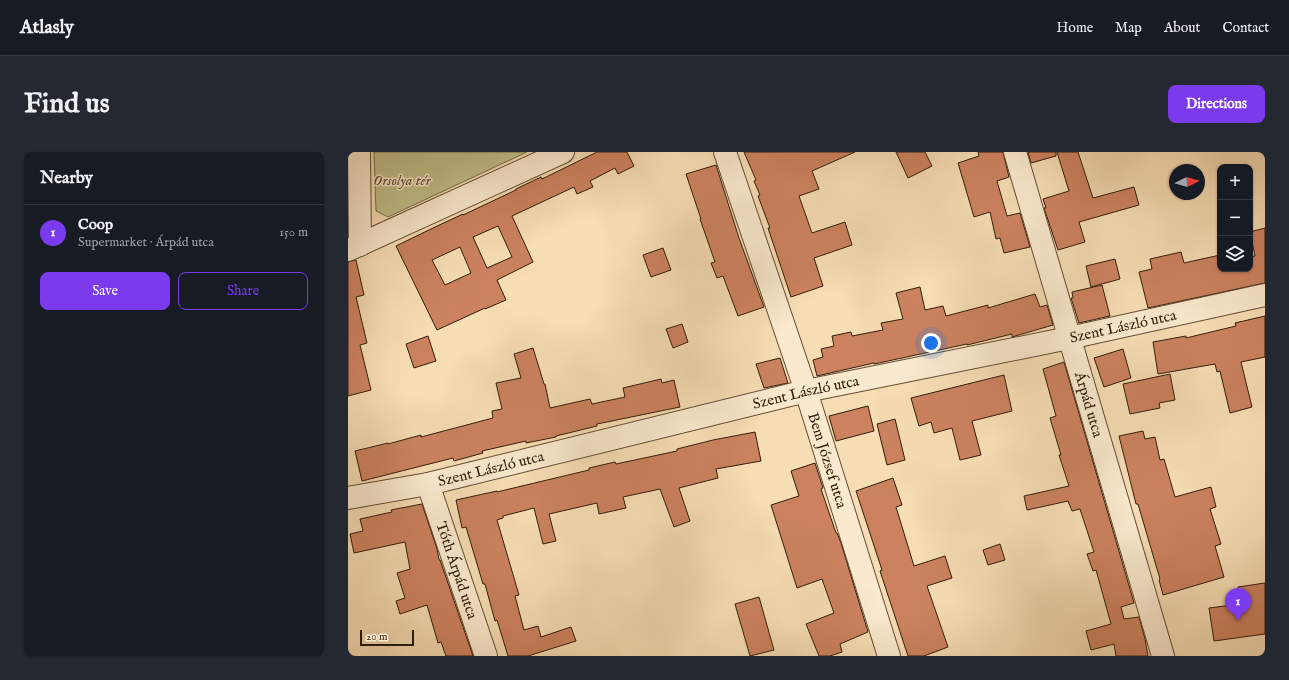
<!DOCTYPE html>
<meta charset="utf-8">
<style>
:root{--surface:#171b24;--page:#242831;--text:#f1f3f6;--muted:#9ea1a6;--line:#363941;--accent:#7c3aed}
body{margin:0;font-family:"IM FELL English",serif;background:var(--page);color:var(--text)}
.controls{position:absolute;right:12px;top:12px;display:grid;overflow:hidden;border-radius:8px;box-shadow:0 1px 3px #0004}
.controls button{width:36px;height:36px;display:grid;place-items:center;padding:0;border:0;border-bottom:1px solid var(--line);background:var(--surface);color:var(--text);font:20px sans-serif}
.compass{position:absolute;left:821px;top:12px;width:36px;height:36px;border-radius:50%;background:var(--surface);box-shadow:0 1px 3px #0004;rotate:85deg}
.scale{position:absolute;left:12px;bottom:10px;width:54px;box-sizing:border-box;padding-left:4px;border:2px solid #311d0b;border-top:0;font-size:11px;line-height:14px;white-space:nowrap;color:#311d0b;-webkit-text-stroke:3px #fae9ce;paint-order:stroke}
.you{position:absolute;left:583px;top:191px;width:14px;height:14px;margin:-10px;border:3px solid #fff;border-radius:50%;background:#1a73e8;box-shadow:0 0 0 6px #1a73e833}
.badge{display:grid;place-items:center;width:26px;height:26px;border-radius:50%;background:var(--accent);color:#fff;font-size:13px;font-weight:700}
.pin{position:absolute;translate:-50% -33px;filter:drop-shadow(0 1px 2px #0008)}
.pin::after{content:'';position:absolute;top:21px;width:14px;height:12px;background:inherit;clip-path:polygon(0 0,100% 0,50% 100%)}
.list{margin:0;padding:0;list-style:none}
h2{display:flex;justify-content:space-between;align-items:center;height:52px;margin:0;padding:0 16px;font-size:17px}
h2 small{font-size:13px;font-weight:400;color:var(--muted)}
.list li{display:grid;grid-template-columns:26px 1fr auto;gap:12px;align-items:center;box-sizing:border-box;height:56px;padding:0 16px;border-top:1px solid var(--line)}
.list b{display:block;font-size:15px;white-space:nowrap}
.list p{margin:0;font-size:13px;white-space:nowrap;color:var(--muted)}
.list em{font-size:13px;font-style:normal;color:var(--muted)}
.actions{display:flex;gap:8px;padding:12px 16px}
.actions a{flex:1;padding:9px 0;border:1px solid var(--accent);border-radius:8px;text-align:center;font-size:14px;color:var(--accent)}
.actions .main{background:var(--accent);color:#fff}
.icon{flex:none;width:22px;height:22px;fill:none;stroke:currentColor;stroke-width:2;stroke-linecap:round;stroke-linejoin:round}
.map{position:relative;flex:none;width:917px;height:504px;overflow:hidden;border-radius:8px}
header{display:flex;align-items:center;gap:24px;box-sizing:border-box;height:56px;padding:0 20px;background:var(--surface);border-bottom:1px solid var(--line)}
header strong{font-size:19px}
nav{display:flex;gap:22px;margin-inline-start:auto;font-size:14px}
.intro{display:flex;align-items:center;justify-content:space-between;box-sizing:border-box;height:96px;padding:0 24px}
h1{margin:0;font-size:28px}
.button{padding:10px 18px;border-radius:8px;background:var(--accent);color:#fff;font-size:14px;font-weight:700}
main{display:flex;gap:24px;padding:0 24px}
aside{flex:1;background:var(--surface);border-radius:8px;box-shadow:0 1px 3px #0004}
.map>svg:first-child{display:block}
</style>
<header>
<strong>Atlasly</strong>
<nav><a>Home</a><a>Map</a><a>About</a><a>Contact</a></nav>
</header>
<div class="intro"><h1>Find us</h1><a class="button">Directions</a></div>
<main>
<aside>
<h2>Nearby<small></small></h2>
<ul class="list">
<li><span class="badge">1</span><div><b>Coop</b><p>Supermarket · Árpád utca</p></div><em>150 m</em></li>
</ul>
<div class="actions"><a class="main">Save</a><a>Share</a></div>
</aside>
<div class="map">
<svg width="917" height="504" viewBox="0 0 917 504">
<rect width="100%" height="100%" fill="#f7ddb4"/>
<filter id="stains"><feTurbulence type="fractalNoise" baseFrequency=".005" numOctaves="4"/><feColorMatrix values="0 0 0 0 .2 0 0 0 0 .09 0 0 0 0 .02 0 0 0 .5 -.17"/></filter>
<radialGradient id="worn" r=".72"><stop offset=".6" stop-color="#630" stop-opacity="0"/><stop offset="1" stop-color="#630" stop-opacity=".3"/></radialGradient>
<path fill="#c1bf8a" stroke="#796e4a" d="M 26,0 L 179,0 L 40,65 L 28,59 Z"/>
<g fill="#cc825f" stroke="#311d0b" fill-rule="evenodd">
<path d="M 249,0 L 279,0 L 286,14 L 270,22 L 267,16 L 242,29 L 245,35 L 229,42 L 226,35 L 164,64 L 185,110 L 149,128 L 158,148 L 137,157 L 137,156 L 89,178 L 48,94 L 87,75 L 115,62 L 115,63 L 168,38 L 168,37 L 193,25 L 194,27 ZM 150,74 L 164,105 L 139,116 L 125,85 ZM 112,95 L 123,121 L 97,133 L 84,108 Z"/>
<path d="M 396,0 L 507,0 L 464,19 L 471,37 L 451,44 L 464,81 L 497,70 L 504,93 L 466,106 L 475,134 L 443,145 L 420,76 L 422,76 L 410,44 L 412,43 L 406,29 L 408,28 Z"/>
<path d="M 548,0 L 577,0 L 584,14 L 560,26 Z"/>
<path d="M 630,0 L 655,0 L 661,25 L 649,29 L 659,64 L 672,61 L 682,95 L 656,101 L 652,86 L 648,87 L 642,60 L 626,65 L 610,11 L 631,4 Z"/>
<path d="M 680,0 L 708,0 L 708,4 L 683,11 Z"/>
<path d="M 709,0 L 730,0 L 745,46 L 786,35 L 791,53 L 731,70 L 737,90 L 710,98 L 696,56 L 698,56 L 695,47 L 721,39 Z"/>
<path d="M 368,13 L 391,86 L 416,155 L 390,164 L 375,124 L 369,126 L 363,111 L 367,110 L 352,67 L 353,67 L 338,22 Z"/>
<path d="M 917,76 L 917,131 L 800,156 L 791,120 L 804,117 L 802,107 L 833,100 L 836,111 L 872,103 L 872,117 L 902,117 L 902,105 L 907,104 L 902,80 Z"/>
<path d="M 315,96 L 323,118 L 303,125 L 295,103 Z"/>
<path d="M 767,107 L 772,127 L 743,135 L 738,114 Z"/>
<path d="M 8,108 L 16,143 L 8,145 L 19,191 L 12,193 L 23,238 L 0,244 L 0,110 Z"/>
<path d="M 754,133 L 762,164 L 731,171 L 723,146 L 725,146 L 724,140 Z"/>
<path d="M 572,135 L 577,158 L 595,154 L 598,164 L 640,153 L 640,156 L 687,142 L 692,155 L 699,153 L 705,173 L 664,185 L 664,182 L 619,193 L 619,192 L 526,212 L 526,211 L 469,224 L 465,208 L 475,205 L 473,197 L 486,194 L 484,184 L 503,180 L 504,184 L 535,178 L 533,171 L 555,167 L 548,141 Z"/>
<path d="M 917,164 L 917,205 L 893,210 L 904,255 L 882,261 L 872,219 L 869,220 L 867,212 L 810,222 L 805,190 L 838,184 L 838,186 L 888,174 L 887,171 Z"/>
<path d="M 334,172 L 340,190 L 325,196 L 318,177 Z"/>
<path d="M 80,184 L 88,209 L 66,216 L 58,192 Z"/>
<path d="M 185,196 L 196,232 L 197,232 L 202,256 L 242,247 L 244,252 L 277,245 L 275,236 L 313,227 L 314,231 L 326,228 L 332,255 L 249,272 L 249,274 L 208,284 L 208,285 L 178,291 L 178,289 L 134,299 L 135,301 L 106,309 L 105,306 L 14,329 L 7,299 L 40,291 L 40,292 L 73,283 L 73,285 L 145,266 L 144,259 L 154,257 L 148,231 L 173,226 L 166,202 Z"/>
<path d="M 775,197 L 783,226 L 756,235 L 746,206 Z"/>
<path d="M 432,206 L 440,231 L 416,236 L 408,212 Z"/>
<path d="M 716,210 L 786,451 L 773,455 L 776,467 L 791,465 L 797,487 L 800,504 L 768,504 L 766,492 L 743,498 L 738,479 L 763,472 L 748,418 L 745,419 L 739,402 L 746,400 L 732,357 L 724,359 L 720,349 L 679,358 L 676,344 L 721,334 L 711,303 L 713,303 L 702,266 L 708,264 L 695,217 Z"/>
<path d="M 822,222 L 827,248 L 811,251 L 812,256 L 782,262 L 775,232 Z"/>
<path d="M 656,223 L 664,259 L 624,269 L 633,303 L 612,308 L 604,276 L 586,281 L 583,270 L 571,274 L 563,246 Z"/>
<path d="M 520,254 L 526,279 L 488,289 L 481,264 Z"/>
<path d="M 547,267 L 557,308 L 539,313 L 529,272 Z"/>
<path d="M 795,279 L 797,287 L 807,285 L 812,308 L 816,307 L 827,345 L 863,335 L 868,355 L 862,357 L 873,392 L 867,394 L 876,425 L 815,443 L 811,428 L 812,427 L 790,352 L 788,352 L 771,284 Z"/>
<path d="M 407,280 L 413,309 L 368,317 L 370,326 L 331,336 L 342,369 L 326,375 L 312,337 L 275,345 L 278,356 L 251,362 L 249,351 L 201,362 L 208,389 L 195,392 L 186,356 L 155,364 L 155,366 L 149,368 L 171,443 L 167,444 L 176,478 L 190,474 L 193,485 L 223,475 L 228,489 L 180,504 L 160,504 L 149,468 L 147,469 L 137,432 L 135,432 L 118,375 L 114,376 L 108,348 L 149,339 L 149,340 L 241,318 L 241,316 L 267,310 L 268,312 L 329,299 L 329,297 L 365,288 Z"/>
<path d="M 467,311 L 475,336 L 473,337 L 488,381 L 489,381 L 493,391 L 520,480 L 492,492 L 494,500 L 482,504 L 471,504 L 458,472 L 486,461 L 474,427 L 449,436 L 423,353 L 451,344 L 443,319 Z"/>
<path d="M 545,326 L 554,353 L 548,355 L 566,414 L 597,404 L 604,426 L 579,434 L 600,495 L 576,504 L 560,504 L 532,419 L 534,418 L 508,339 Z"/>
<path d="M 74,352 L 89,397 L 91,408 L 92,408 L 125,504 L 98,504 L 93,490 L 90,491 L 79,453 L 52,462 L 48,449 L 57,446 L 49,421 L 62,417 L 57,390 L 6,401 L 2,382 L 15,379 L 12,367 L 44,360 L 43,358 Z"/>
<path d="M 652,392 L 657,408 L 640,413 L 635,398 Z"/>
<path d="M 917,431 L 917,482 L 866,489 L 861,456 L 892,452 L 890,435 Z"/>
<path d="M 411,445 L 426,498 L 402,504 L 387,452 Z"/>
</g>
<g fill="none" stroke-linecap="round" stroke-linejoin="round">
<defs>
<g id="minor">
<path d="M 11,0 L 12,93"/>
<path id="s1" d="M 377,0 L 458,239 L 541,504"/>
<path id="s2" d="M 667,0 L 815,504"/>
<path d="M 0,98 L 215,0"/>
<path id="s3" d="M 80,332 L 138,504"/>
<path id="s4" d="M 0,346 L 80,332 L 458,239 L 721,186 L 917,143"/>
</g>
</defs>
<use href="#minor" stroke="#624d35" stroke-width="24"/>
<use href="#minor" stroke="#fae9ce" stroke-width="22"/>
</g>
<g text-anchor="middle" stroke-width="3" stroke-linejoin="round" paint-order="stroke">
<g font-size="15" font-style="italic" fill="#5c4e31" stroke="#fae9ce">
<text x="54" y="33">Orsolya tér</text>
</g>
<g font-size="15" fill="#311d0b" stroke="#fae9ce">
<text dy="5" stroke="none"><textPath href="#s4" startOffset="794">Szent László utca</textPath></text>
<text dy="5" stroke="none"><textPath href="#s4" startOffset="470">Szent László utca</textPath></text>
<text dy="5" stroke="none"><textPath href="#s2" startOffset="263">Árpád utca</textPath></text>
<text dy="5" stroke="none"><textPath href="#s1" startOffset="325">Bem József utca</textPath></text>
<text dy="5" stroke="none"><textPath href="#s4" startOffset="146">Szent László utca</textPath></text>
<text dy="5" stroke="none"><textPath href="#s3" startOffset="91">Tóth Árpád utca</textPath></text>
</g>
</g>
<rect width="100%" height="100%" filter="url(#stains)"/>
<rect width="100%" height="100%" fill="url(#worn)"/>
</svg>
<div class="controls">
<button>+</button>
<button>−</button>
<button><svg class="icon" aria-label="layers" viewBox="0 0 24 24"><path d="M12 4l9 5-9 5-9-5zM3 14l9 5 9-5"/></svg></button>
</div>
<svg class="compass" viewBox="-18 -18 36 36"><path d="M0-13l5 13h-10z" fill="#e53935"/><path d="M0 13l5-13h-10z" fill="#9ea1a6"/></svg>
<div class="scale">20 m</div>
<div class="you"></div>
<div class="pin badge" style="left:890px;top:469px">1</div>
</div>
</main>
